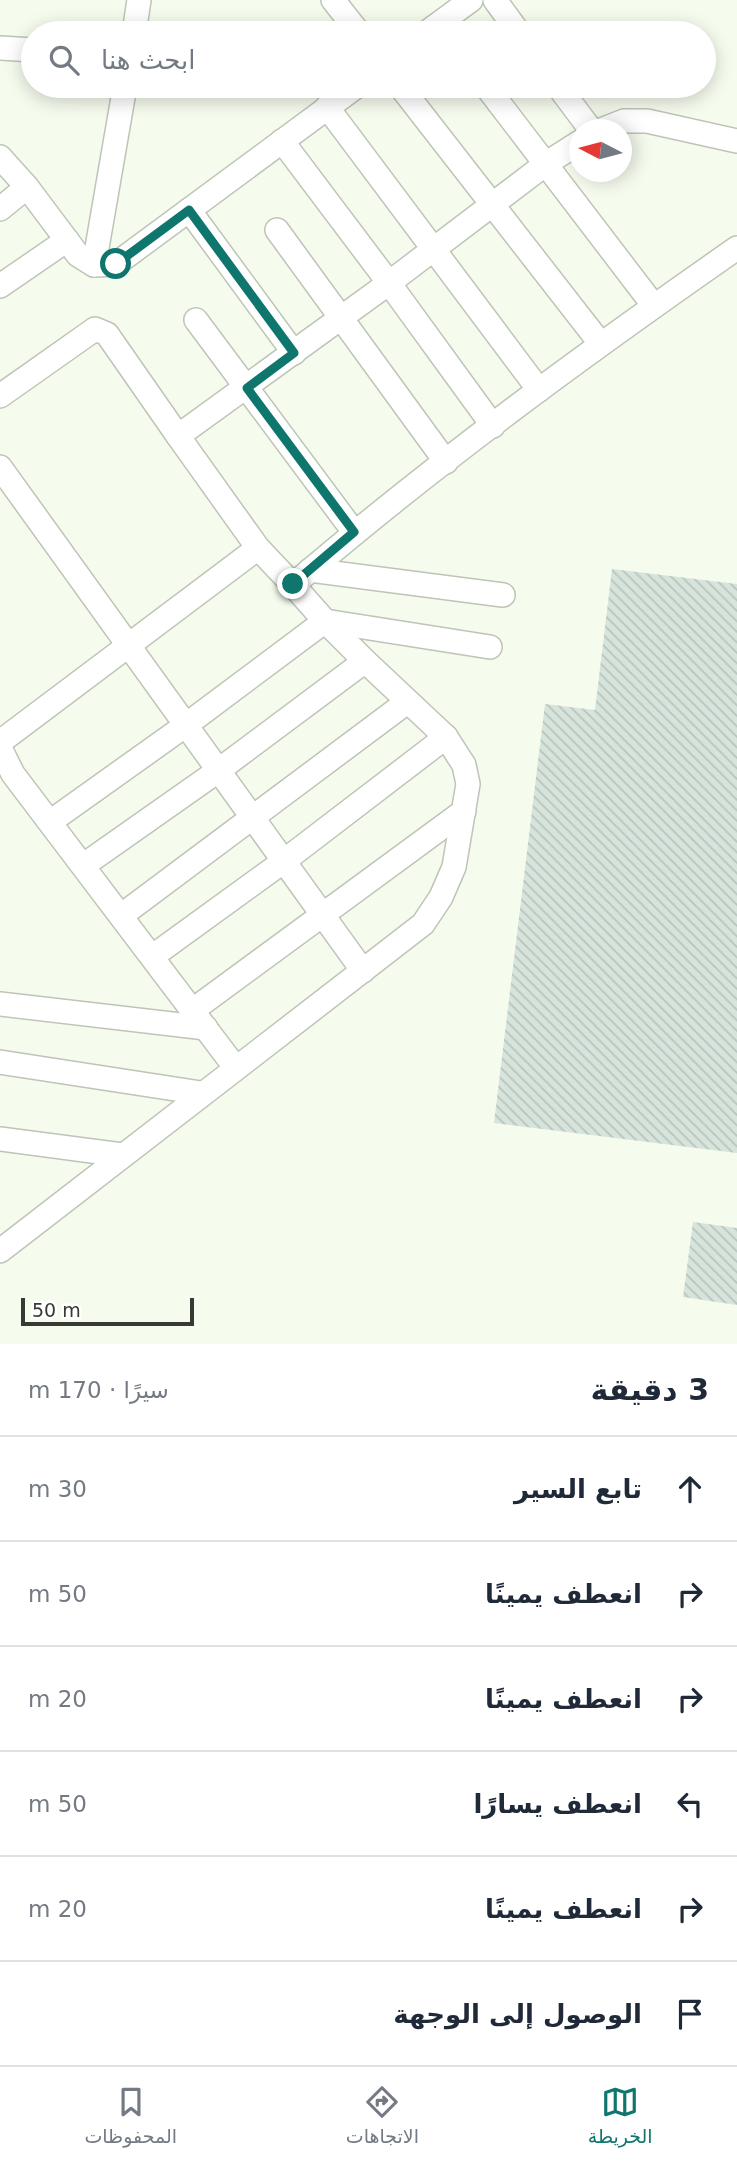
<!DOCTYPE html>
<html lang="ar">
<meta charset="utf-8">
<style>
:root{--surface:#fff;--page:#f2f2f3;--text:#1f2937;--muted:#747a83;--line:#e0e1e3;--accent:#0f766e}
body{margin:0;font-family:"DejaVu Sans","Noto Sans Arabic",sans-serif;background:var(--page);color:var(--text);direction:rtl}
.compass{position:absolute;left:569px;top:119px;width:63px;height:63px;border-radius:50%;background:var(--surface);box-shadow:0 4px 18px #0003;rotate:276deg}
.scale{position:absolute;left:21px;bottom:18px;width:173px;box-sizing:border-box;padding-left:7px;border:4px solid #373934;border-top:0;font-size:19px;line-height:24px;white-space:nowrap;color:#373934;-webkit-text-stroke:5px #fff;paint-order:stroke}
.stop{position:absolute;width:21px;height:21px;margin:-16px;border:5px solid #0f766e;border-radius:50%;background:#fff}
.stop.end{background:#0f766e;border-color:#fff;box-shadow:0 2px 7px #0008}
.list{margin:0;padding:0;list-style:none}
h2{display:flex;justify-content:space-between;align-items:center;height:91px;margin:0;padding:0 28px;font-size:30px}
h2 small{font-size:23px;font-weight:400;color:var(--muted)}
.list li{display:grid;grid-template-columns:46px 1fr auto;gap:21px;align-items:center;box-sizing:border-box;height:105px;padding:0 28px;border-top:2px solid var(--line)}
.list b{display:block;font-size:26px;white-space:nowrap}
.list em{font-size:23px;font-style:normal;color:var(--muted)}
.icon{flex:none;width:38px;height:38px;fill:none;stroke:currentColor;stroke-width:2;stroke-linecap:round;stroke-linejoin:round}
.map{position:relative;flex:none;width:737px;height:1344px;overflow:hidden;direction:ltr}
.search{position:absolute;background:var(--surface);box-shadow:0 4px 18px #0003;left:21px;right:21px;top:21px;height:77px;display:flex;align-items:center;gap:18px;box-sizing:border-box;padding:0 24px;border-radius:38px;color:var(--muted);font-size:26px}
.sheet{height:721px;background:var(--surface)}
nav{display:flex;justify-content:space-around;align-items:center;box-sizing:border-box;height:98px;border-top:2px solid var(--line);background:var(--surface);font-size:19px;color:var(--muted)}
nav a{display:grid;justify-items:center;gap:4px}
nav .on{color:var(--accent)}
.map>svg:first-child{display:block}
</style>
<div class="map">
<svg width="737" height="1344" viewBox="0 0 737 1344">
<defs>
<pattern id="building-back-hatch" width="6" height="6" patternUnits="userSpaceOnUse" patternTransform="scale(1.75)"><rect width="6" height="6" fill="#d6e4dc"/><path d="M-1 5l2 2M0 0l6 6M5-1l2 2" fill="none" stroke="#b8c4bd"/></pattern>
</defs>
<rect width="100%" height="100%" fill="#f5fbed"/>
<g fill="url(#building-back-hatch)">
<path d="M 612,569 L 737,584 L 737,1153 L 494,1123 L 545,704 L 595,710 Z"/>
<path d="M 693,1222 L 737,1228 L 737,1305 L 683,1297 Z"/>
</g>
<g fill="none" stroke-linecap="round" stroke-linejoin="round">
<defs>
<g id="minor">
<path d="M 333,0 L 359,33"/>
<path d="M 495,0 L 519,33"/>
<path d="M 134,33 L 139,0"/>
<path d="M 426,33 L 471,0"/>
<path d="M 0,48 L 33,50"/>
<path d="M 400,86 L 600,343"/>
<path d="M 486,86 L 654,306"/>
<path d="M 558,86 L 591,130"/>
<path d="M 327,107 L 539,390"/>
<path d="M 601,130 L 624,121 L 647,121 L 737,141"/>
<path d="M 282,141 L 389,283 L 493,426"/>
<path d="M 0,157 L 27,187 L 78,255 L 94,265 L 116,264 L 357,86"/>
<path d="M 0,209 L 27,187"/>
<path d="M 189,210 L 294,353"/>
<path d="M 277,230 L 446,462"/>
<path d="M 94,265 L 125,86"/>
<path d="M 0,286 L 67,240"/>
<path d="M 196,320 L 354,532"/>
<path d="M 0,396 L 95,329 L 107,334 L 178,436 L 389,283 L 547,163 L 580,142"/>
<path d="M 178,436 L 258,548 L 293,585"/>
<path d="M 0,467 L 363,971"/>
<path d="M 310,570 L 503,595"/>
<path d="M 0,742 L 258,548"/>
<path d="M 0,748 L 13,774 L 235,1067"/>
<path d="M 50,822 L 186,725 L 325,621 L 490,647"/>
<path d="M 84,865 L 219,770 L 365,661"/>
<path d="M 122,915 L 407,702"/>
<path d="M 153,956 L 284,861 L 446,737"/>
<path d="M 0,1004 L 206,1028"/>
<path d="M 193,1010 L 464,811"/>
<path d="M 0,1062 L 201,1093"/>
<path d="M 0,1139 L 122,1155"/>
<path d="M 0,1251 L 423,924 L 441,897 L 454,867 L 468,784 L 464,765 L 446,737 L 365,661 L 325,621 L 293,585 C 434,464 585,354 737,248"/>
</g>
</defs>
<use href="#minor" stroke="#bec4b7" stroke-width="26"/>
<use href="#minor" stroke="#fff" stroke-width="23"/>
</g>
<g fill="none" stroke-linecap="round" stroke-linejoin="round">
<path stroke="#0f766e" stroke-width="9" d="M 116,264 L 189,210 L 294,353 L 247,388 L 354,532 L 293,584"/>
</g>
</svg>
<svg class="compass" viewBox="-18 -18 36 36"><path d="M0-13l5 13h-10z" fill="#e53935"/><path d="M0 13l5-13h-10z" fill="#747a83"/></svg>
<div class="scale">50 m</div>
<div class="stop" style="left:116px;top:264px"></div>
<div class="stop end" style="left:293px;top:584px"></div>
<div class="search"><svg class="icon" aria-label="search" viewBox="0 0 24 24"><circle cx="10" cy="10" r="6"/><path d="M15 15l6 6"/></svg>ابحث هنا</div>
</div>
<section class="sheet">
<h2>3 دقيقة<small>سيرًا · 170 m</small></h2>
<ul class="list">
<li><svg class="icon" aria-label="ahead" viewBox="0 0 24 24"><path d="M12 20V5M6 11l6-6 6 6"/></svg><div><b>تابع السير</b></div><em>30 m</em></li>
<li><svg class="icon" aria-label="right" viewBox="0 0 24 24"><path d="M7 20v-9h11M14 6l5 5-5 5"/></svg><div><b>انعطف يمينًا</b></div><em>50 m</em></li>
<li><svg class="icon" aria-label="right" viewBox="0 0 24 24"><path d="M7 20v-9h11M14 6l5 5-5 5"/></svg><div><b>انعطف يمينًا</b></div><em>20 m</em></li>
<li><svg class="icon" aria-label="left" viewBox="0 0 24 24"><path d="M17 20v-9H6M10 6l-5 5 5 5"/></svg><div><b>انعطف يسارًا</b></div><em>50 m</em></li>
<li><svg class="icon" aria-label="right" viewBox="0 0 24 24"><path d="M7 20v-9h11M14 6l5 5-5 5"/></svg><div><b>انعطف يمينًا</b></div><em>20 m</em></li>
<li><svg class="icon" aria-label="arrive" viewBox="0 0 24 24"><path d="M6 21V4h12l-3 4 3 4H6"/></svg><div><b>الوصول إلى الوجهة</b></div></li>
</ul>
</section>
<nav>
<a class="on"><svg class="icon" aria-label="map" viewBox="0 0 24 24"><path d="M3 6l6-2 6 2 6-2v14l-6 2-6-2-6 2zM9 4v14M15 6v14"/></svg>الخريطة</a>
<a><svg class="icon" aria-label="directions" viewBox="0 0 24 24"><path d="M12 3l9 9-9 9-9-9zM9 14v-3h6M13 9l2 2-2 2"/></svg>الاتجاهات</a>
<a><svg class="icon" aria-label="saved" viewBox="0 0 24 24"><path d="M7 4h10v16l-5-4-5 4z"/></svg>المحفوظات</a>
</nav>
